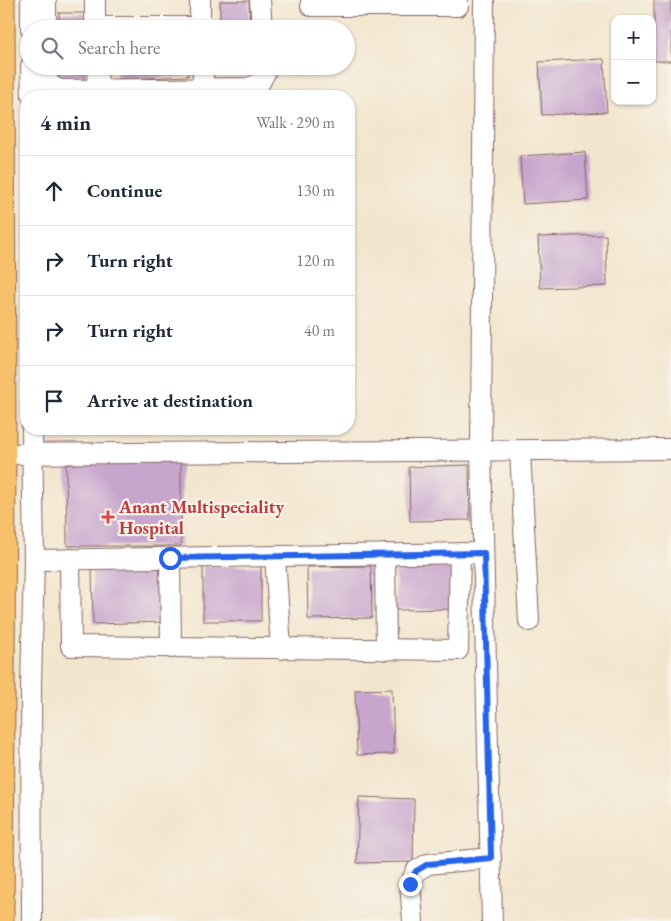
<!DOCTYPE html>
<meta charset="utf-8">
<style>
:root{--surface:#fff;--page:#f6f6f7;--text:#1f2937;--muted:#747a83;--line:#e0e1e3}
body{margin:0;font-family:"EB Garamond",serif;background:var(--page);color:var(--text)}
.controls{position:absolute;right:15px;top:15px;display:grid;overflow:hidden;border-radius:10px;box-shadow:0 1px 4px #0004}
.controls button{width:45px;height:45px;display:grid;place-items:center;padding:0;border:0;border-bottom:1px solid var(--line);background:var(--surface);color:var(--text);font:25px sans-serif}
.stop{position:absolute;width:15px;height:15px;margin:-11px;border:4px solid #2563eb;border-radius:50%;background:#fff}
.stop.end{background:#2563eb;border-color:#fff;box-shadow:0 1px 5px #0008}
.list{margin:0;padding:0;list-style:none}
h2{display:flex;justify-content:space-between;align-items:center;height:65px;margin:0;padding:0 20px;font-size:21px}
h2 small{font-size:16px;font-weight:400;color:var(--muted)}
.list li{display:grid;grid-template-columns:32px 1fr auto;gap:15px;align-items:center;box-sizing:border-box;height:70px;padding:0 20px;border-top:1px solid var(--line)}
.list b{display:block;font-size:19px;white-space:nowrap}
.list em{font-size:16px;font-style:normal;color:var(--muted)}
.icon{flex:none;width:28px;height:28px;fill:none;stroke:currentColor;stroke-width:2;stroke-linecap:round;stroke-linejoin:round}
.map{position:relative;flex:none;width:671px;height:921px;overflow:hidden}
.search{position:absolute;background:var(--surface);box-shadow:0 1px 4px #0004;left:20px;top:20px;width:335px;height:55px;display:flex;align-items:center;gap:12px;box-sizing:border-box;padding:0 18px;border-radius:28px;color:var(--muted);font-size:19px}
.panel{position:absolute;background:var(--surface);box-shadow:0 1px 4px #0004;left:20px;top:90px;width:335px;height:345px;border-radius:20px}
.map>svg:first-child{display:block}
</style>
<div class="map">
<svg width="671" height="921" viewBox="0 0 671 921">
<rect width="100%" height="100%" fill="#f7f3e8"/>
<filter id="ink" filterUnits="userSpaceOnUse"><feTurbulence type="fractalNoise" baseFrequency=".02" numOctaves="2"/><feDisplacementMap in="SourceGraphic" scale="10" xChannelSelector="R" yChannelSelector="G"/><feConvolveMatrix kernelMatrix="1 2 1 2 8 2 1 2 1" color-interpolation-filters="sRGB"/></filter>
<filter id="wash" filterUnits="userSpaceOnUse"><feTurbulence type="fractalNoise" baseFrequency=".0096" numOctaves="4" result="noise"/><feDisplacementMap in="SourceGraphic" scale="20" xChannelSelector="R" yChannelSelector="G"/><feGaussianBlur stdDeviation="1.12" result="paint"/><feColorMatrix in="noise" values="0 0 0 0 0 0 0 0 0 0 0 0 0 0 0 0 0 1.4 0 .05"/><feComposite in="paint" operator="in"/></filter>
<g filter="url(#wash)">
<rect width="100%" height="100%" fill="#f3e6cf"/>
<g id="blocks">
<g fill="#c7a5cd">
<rect x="654" y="0" width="17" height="61"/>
<path d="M 220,1 L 249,1 L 250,29 L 220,29 Z"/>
<rect x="59" y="13" width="26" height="16"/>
<path d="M 604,59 L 607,112 L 542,115 L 539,62 Z"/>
<rect x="59" y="66" width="25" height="14"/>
<path d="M 117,66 L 188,66 L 188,76 L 118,79 Z"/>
<rect x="220" y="66" width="30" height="3"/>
<path d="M 585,152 L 588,200 L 523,204 L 520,156 Z"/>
<path d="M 606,235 L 607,286 L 540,288 L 538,237 Z"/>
<path d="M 181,461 L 181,546 L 67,546 L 66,464 Z"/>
<path d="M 469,465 L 470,520 L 410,521 L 409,467 Z"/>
<path d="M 456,563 L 457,609 L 396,610 L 395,564 Z"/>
<path d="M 163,564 L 165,622 L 93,624 L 92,566 Z"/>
<rect x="203" y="566" width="58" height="55"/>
<path d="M 371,566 L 372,618 L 308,619 L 307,567 Z"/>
<path d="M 392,689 L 394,754 L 357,755 L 355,690 Z"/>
<path d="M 359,797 L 414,799 L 413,862 L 357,863 Z"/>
</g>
</g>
</g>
<g filter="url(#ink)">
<use href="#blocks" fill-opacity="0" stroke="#856564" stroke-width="1"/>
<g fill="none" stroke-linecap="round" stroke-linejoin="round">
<defs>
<g id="minor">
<path d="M 31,0 L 31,29"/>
<path d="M 95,0 L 95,27 L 200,27 L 200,0"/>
<path d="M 260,0 L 262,29"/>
<path d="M 311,0 L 311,6 L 458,6 L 458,0"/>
<path d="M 484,0 L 481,451 L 492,921"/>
<path d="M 46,29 L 46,0"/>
<path d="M 31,66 L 32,96"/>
<path d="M 46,66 L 46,76 L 51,86 L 61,90 L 248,88 L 259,84 L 265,73 L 264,66"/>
<path d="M 97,66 L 98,90"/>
<path d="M 202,66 L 204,88"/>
<path d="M 32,429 L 34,560 L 31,686 L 32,921"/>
<path d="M 520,451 L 529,621"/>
<path d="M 0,454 L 671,449"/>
<path d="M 385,554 L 386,650"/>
<path d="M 275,556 L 281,649"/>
<path d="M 170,558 L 171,648"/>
<path d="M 70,559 L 71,646 L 458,650 L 460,553"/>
<path d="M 34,560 L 474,553"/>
<path d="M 413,921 L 410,884 L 416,871 L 428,864 L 491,858"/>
</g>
<path id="major" d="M 1,921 L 3,453 L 2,0"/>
</defs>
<use href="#minor" stroke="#856564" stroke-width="22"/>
<use href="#major" stroke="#856564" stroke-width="27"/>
<use href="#minor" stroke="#fff" stroke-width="20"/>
<use href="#major" stroke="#f6c16b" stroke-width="25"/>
</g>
</g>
<g fill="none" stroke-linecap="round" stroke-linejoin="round" filter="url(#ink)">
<path stroke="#2563eb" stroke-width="6" d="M 170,558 L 484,553 L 491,858 L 428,864 L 416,871 L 410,884"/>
</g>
<path fill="#e0444e" stroke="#f7f3e8" stroke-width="2" d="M105.5 509.5h5v5h5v5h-5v5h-5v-5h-5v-5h5z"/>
<g text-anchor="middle" stroke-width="4.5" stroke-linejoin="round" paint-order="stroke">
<g font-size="18" font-weight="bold" fill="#be3a42" stroke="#f7f3e8" text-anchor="start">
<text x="119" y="513">Anant Multispeciality<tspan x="119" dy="21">Hospital</tspan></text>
</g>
</g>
</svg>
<div class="controls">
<button>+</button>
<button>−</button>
</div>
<div class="stop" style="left:170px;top:558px"></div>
<div class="stop end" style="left:410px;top:884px"></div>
<div class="search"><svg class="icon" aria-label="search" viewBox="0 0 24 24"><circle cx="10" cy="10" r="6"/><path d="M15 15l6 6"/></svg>Search here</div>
<section class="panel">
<h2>4 min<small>Walk · 290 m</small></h2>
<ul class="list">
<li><svg class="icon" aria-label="ahead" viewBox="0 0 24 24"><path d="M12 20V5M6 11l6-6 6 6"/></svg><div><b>Continue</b></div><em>130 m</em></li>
<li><svg class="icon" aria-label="right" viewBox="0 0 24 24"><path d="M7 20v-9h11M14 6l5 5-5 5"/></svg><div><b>Turn right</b></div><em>120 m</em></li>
<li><svg class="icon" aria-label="right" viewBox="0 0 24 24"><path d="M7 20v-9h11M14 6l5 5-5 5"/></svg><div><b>Turn right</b></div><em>40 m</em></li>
<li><svg class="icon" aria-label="arrive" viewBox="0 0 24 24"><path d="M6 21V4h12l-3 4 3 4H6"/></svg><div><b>Arrive at destination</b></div></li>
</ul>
</section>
</div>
